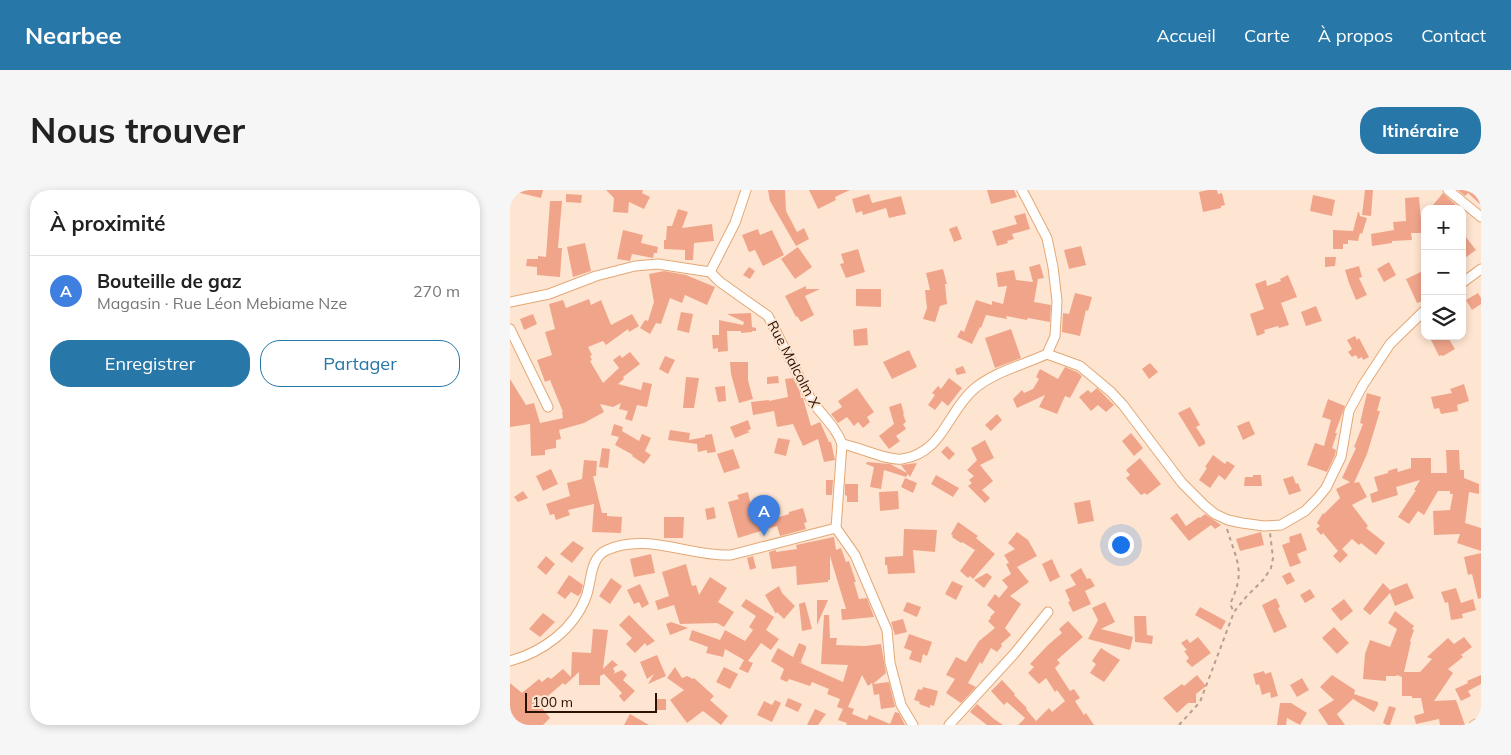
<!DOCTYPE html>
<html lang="fr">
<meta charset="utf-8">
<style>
:root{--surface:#fff;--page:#f6f6f6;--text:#222;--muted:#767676;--line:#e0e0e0;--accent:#2777a8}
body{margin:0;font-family:Mulish,sans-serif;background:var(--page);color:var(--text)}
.controls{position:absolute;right:15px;top:15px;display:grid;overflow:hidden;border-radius:10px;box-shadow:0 2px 8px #0003}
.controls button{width:45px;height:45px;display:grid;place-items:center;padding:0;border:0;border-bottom:1px solid var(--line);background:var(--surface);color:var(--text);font:25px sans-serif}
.scale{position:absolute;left:15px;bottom:12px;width:132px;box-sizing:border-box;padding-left:5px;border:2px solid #281201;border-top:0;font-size:14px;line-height:18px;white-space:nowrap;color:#281201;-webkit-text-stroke:4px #fee5d1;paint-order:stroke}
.you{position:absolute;left:610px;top:354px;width:18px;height:18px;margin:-12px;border:4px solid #fff;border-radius:50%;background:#1a73e8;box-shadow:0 0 0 8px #1a73e833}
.badge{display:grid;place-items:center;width:32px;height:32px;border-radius:50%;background:var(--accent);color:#fff;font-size:16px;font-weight:700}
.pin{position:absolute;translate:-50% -41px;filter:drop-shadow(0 1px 2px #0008)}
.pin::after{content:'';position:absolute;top:26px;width:18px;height:15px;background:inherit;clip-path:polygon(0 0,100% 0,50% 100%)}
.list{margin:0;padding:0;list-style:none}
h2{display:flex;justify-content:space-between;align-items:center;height:65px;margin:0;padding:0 20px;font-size:21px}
h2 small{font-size:16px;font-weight:400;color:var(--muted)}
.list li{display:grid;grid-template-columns:32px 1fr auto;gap:15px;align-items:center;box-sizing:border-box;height:70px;padding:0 20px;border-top:1px solid var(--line)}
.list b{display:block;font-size:19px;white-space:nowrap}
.list p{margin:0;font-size:16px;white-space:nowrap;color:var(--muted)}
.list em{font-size:16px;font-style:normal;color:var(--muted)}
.actions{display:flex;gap:10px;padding:15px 20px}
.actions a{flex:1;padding:11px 0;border:1px solid var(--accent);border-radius:20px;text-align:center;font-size:18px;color:var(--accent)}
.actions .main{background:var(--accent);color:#fff}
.icon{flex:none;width:28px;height:28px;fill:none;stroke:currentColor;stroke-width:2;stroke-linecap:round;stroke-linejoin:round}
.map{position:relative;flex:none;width:971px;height:535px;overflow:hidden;border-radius:20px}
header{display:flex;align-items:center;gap:30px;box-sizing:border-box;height:70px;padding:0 25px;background:var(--accent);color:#fff}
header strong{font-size:24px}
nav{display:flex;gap:28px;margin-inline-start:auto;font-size:18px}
.intro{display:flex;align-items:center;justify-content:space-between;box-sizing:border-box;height:120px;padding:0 30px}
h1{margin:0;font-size:35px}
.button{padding:12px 22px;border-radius:20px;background:var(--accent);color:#fff;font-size:18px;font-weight:700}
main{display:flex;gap:30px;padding:0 30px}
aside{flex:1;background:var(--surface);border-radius:20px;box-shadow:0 2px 8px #0003}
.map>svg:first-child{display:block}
</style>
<header>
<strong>Nearbee</strong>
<nav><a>Accueil</a><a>Carte</a><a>À propos</a><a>Contact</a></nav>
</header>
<div class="intro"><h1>Nous trouver</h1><a class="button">Itinéraire</a></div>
<main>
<aside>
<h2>À proximité<small></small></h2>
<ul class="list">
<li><span class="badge" style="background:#3f7fe0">A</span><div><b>Bouteille de gaz</b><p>Magasin · Rue Léon Mebiame Nze</p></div><em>270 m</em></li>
</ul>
<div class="actions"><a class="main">Enregistrer</a><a>Partager</a></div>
</aside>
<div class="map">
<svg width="971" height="535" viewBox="0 0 971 535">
<rect width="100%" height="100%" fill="#fee5d1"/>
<g fill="#f0a58b">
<path d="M 11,0 L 33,0 L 31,8 L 10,3 Z"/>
<path d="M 96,0 L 133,0 L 132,3 L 140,7 L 134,19 L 119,12 L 118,23 L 103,22 L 104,8 Z"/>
<path d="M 258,0 L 275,0 L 276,21 L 287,42 L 294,38 L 299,49 L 286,56 L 260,11 Z"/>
<path d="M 299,0 L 340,0 L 325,7 L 326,10 L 308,19 Z"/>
<path d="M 477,0 L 504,0 L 507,7 L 481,14 Z"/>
<path d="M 698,0 L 707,0 L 708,4 L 712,3 L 715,15 L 711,16 L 711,18 L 693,22 L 689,2 Z"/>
<path d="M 855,0 L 863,0 L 861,26 L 852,25 Z"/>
<path d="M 948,0 L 971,0 L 971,15 L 958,3 L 955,6 Z"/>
<path d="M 933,3 L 947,16 L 945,19 L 927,19 L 923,15 Z"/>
<path d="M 56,4 L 72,5 L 71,13 L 56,12 Z"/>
<path d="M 359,4 L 362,13 L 391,6 L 396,24 L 379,28 L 376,18 L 353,25 L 352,21 L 346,23 L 342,9 Z"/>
<path d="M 803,5 L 825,10 L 822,26 L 800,21 Z"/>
<path d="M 909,7 L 911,30 L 915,25 L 915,43 L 901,43 L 902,50 L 882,51 L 882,53 L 862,56 L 861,44 L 884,40 L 883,32 L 896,31 L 895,8 Z"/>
<path d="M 40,11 L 52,11 L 48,58 L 52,58 L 50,87 L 27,85 L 27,77 L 16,76 L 17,69 L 28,69 L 28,66 L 36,67 Z"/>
<path d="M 168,19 L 178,22 L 172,38 L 202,34 L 204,51 L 184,53 L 183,70 L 175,70 L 175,60 L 154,59 L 154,50 L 156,50 L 157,36 L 162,36 Z"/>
<path d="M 848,22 L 849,22 L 850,26 L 857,28 L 852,44 L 850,43 L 848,51 L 838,50 L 838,54 L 833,54 L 833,59 L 823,59 L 823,40 L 843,41 Z"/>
<path d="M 515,23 L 520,39 L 502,44 L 504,49 L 497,51 L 498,53 L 487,56 L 482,41 L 507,34 L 504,26 Z"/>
<path d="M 447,36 L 452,49 L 444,52 L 439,39 Z"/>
<path d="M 248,39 L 250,45 L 262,40 L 274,65 L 253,76 L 245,60 L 239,62 L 232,45 Z"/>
<path d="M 113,40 L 133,45 L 131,53 L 148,57 L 147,63 L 144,63 L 143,68 L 122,64 L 120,71 L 107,69 Z"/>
<path d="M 952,42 L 966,60 L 952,70 Z"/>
<path d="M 75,53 L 81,81 L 63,87 L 57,57 Z"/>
<path d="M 571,56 L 576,75 L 559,79 L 554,60 Z"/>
<path d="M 288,57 L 302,77 L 285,89 L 271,69 Z"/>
<path d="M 348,59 L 355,82 L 336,88 L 330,74 L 334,73 L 331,64 Z"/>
<path d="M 815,67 L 826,67 L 825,76 L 815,77 Z"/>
<path d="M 879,72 L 886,85 L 874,92 L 867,79 Z"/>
<path d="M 530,74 L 534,88 L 528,89 L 524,112 L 541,115 L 540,132 L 518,128 L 517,130 L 496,126 L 497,129 L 476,125 L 471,138 L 470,137 L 462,154 L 447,147 L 451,140 L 454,142 L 466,110 L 482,115 L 482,111 L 493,114 L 497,96 L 488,97 L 486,83 L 504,80 L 506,90 L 523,92 L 519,77 Z"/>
<path d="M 849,76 L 852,87 L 849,88 L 857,105 L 846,110 L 839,93 L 835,80 Z"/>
<path d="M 239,77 L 245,81 L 240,89 L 233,85 Z"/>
<path d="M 433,79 L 437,94 L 435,94 L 437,114 L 430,116 L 425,132 L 413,129 L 417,118 L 415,100 L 420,100 L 416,83 Z"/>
<path d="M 915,80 L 915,110 L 907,113 L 896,89 Z"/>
<path d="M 154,81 L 176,85 L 205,97 L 197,115 L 175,105 L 172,113 L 160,108 L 151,134 L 146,133 L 140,144 L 130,138 L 135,130 L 138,131 L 144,112 L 139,84 Z"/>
<path d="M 778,85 L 787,107 L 771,113 L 779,135 L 769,138 L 768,136 L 754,140 L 755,143 L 747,146 L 740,124 L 754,119 L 745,94 L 756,90 L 757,96 L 771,91 L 770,89 Z"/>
<path d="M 296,96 L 296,99 L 310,99 L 295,106 L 304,125 L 291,132 L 287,126 L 286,127 L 275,106 Z"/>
<path d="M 346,99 L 371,99 L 371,117 L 346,116 Z"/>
<path d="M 565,103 L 582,107 L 578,121 L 576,120 L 570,146 L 552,142 L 553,123 L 559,124 Z"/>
<path d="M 968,103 L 971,108 L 971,114 L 962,120 L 956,110 Z"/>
<path d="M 79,109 L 81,115 L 91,110 L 101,135 L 122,124 L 129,136 L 119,142 L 118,139 L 96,155 L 93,151 L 78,157 L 82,165 L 80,166 L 82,170 L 80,171 L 93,193 L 109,178 L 103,170 L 110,165 L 112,168 L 120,162 L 130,174 L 113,187 L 114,189 L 108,194 L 131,200 L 133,192 L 142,194 L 137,217 L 127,215 L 122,231 L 115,229 L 118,221 L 109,219 L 111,213 L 103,217 L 90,214 L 94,222 L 74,233 L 49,240 L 51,249 L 46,250 L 46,258 L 35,260 L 35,265 L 21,266 L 20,234 L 0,237 L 0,189 L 16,215 L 24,213 L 30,233 L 53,228 L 52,222 L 53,222 L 40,190 L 35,192 L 27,170 L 42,165 L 35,142 L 45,139 L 39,114 L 53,110 L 56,118 Z"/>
<path d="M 806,116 L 812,131 L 796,136 L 791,122 Z"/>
<path d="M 171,122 L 183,124 L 179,143 L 167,140 Z"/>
<path d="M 241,123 L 242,137 L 246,138 L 246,141 L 242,141 L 242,142 L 231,143 L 231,141 L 217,141 L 218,161 L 208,162 L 208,158 L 203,159 L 202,145 L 209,145 L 209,130 L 233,135 L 234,132 L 217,124 Z"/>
<path d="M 23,124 L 27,134 L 14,140 L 10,129 Z"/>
<path d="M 357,138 L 358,155 L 344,156 L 343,140 Z"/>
<path d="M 501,139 L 511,168 L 485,178 L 475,148 Z"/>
<path d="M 845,146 L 847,150 L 849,148 L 859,167 L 853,170 L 852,167 L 848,169 L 846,165 L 842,167 L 838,162 L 842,159 L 837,150 Z"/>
<path d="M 919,146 L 937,146 L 945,159 L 933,166 L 931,165 L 929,166 Z"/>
<path d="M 399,160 L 407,177 L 382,189 L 373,172 Z"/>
<path d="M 155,166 L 165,170 L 158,184 L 149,179 Z"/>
<path d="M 220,172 L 238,172 L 238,190 L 243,209 L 229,213 L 221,184 Z"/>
<path d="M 640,173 L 648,182 L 639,189 L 632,179 Z"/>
<path d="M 453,176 L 456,183 L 447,185 L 445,179 Z"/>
<path d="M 555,177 L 567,182 L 572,186 L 560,208 L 555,206 L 547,224 L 529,217 L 535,205 L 507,218 L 503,209 L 512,200 L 514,203 L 523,199 L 529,189 L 526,187 L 530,179 L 548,189 Z"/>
<path d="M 268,186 L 269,193 L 257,194 L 257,187 Z"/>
<path d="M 176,187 L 189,188 L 184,218 L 173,218 Z"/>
<path d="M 283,188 L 290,202 L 291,208 L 293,208 L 301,236 L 310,232 L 319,252 L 321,252 L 325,270 L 314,272 L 308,249 L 293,256 L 283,234 L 267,237 L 264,221 L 243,225 L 241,212 L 259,210 L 259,211 L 278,207 L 275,189 Z"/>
<path d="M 439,188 L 452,198 L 438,216 L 432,211 L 425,220 L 418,215 L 425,205 L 422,203 L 428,196 L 431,199 Z"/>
<path d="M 954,194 L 959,211 L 947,215 L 948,221 L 931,224 L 929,218 L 924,219 L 921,207 L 942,203 L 940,199 Z"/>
<path d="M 215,196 L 216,211 L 208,212 L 205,197 Z"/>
<path d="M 347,198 L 364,222 L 357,227 L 360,232 L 353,238 L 348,232 L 344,236 L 337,227 L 328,233 L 321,224 L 332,217 L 328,211 Z"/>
<path d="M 587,198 L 604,215 L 596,222 L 588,215 L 581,221 L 569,207 L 578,200 L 581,203 Z"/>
<path d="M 857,203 L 871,207 L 867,221 L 870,221 L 857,264 L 844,293 L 849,292 L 857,307 L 842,315 L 858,336 L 856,338 L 875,353 L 866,365 L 851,353 L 849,355 L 842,349 L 832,359 L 838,365 L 830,373 L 823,366 L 828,361 L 813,343 L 811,345 L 806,339 L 810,336 L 807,333 L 813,323 L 814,324 L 830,308 L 826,299 L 840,292 L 832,288 L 846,258 L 844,257 L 853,234 L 850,233 Z"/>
<path d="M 818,209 L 835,216 L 825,243 L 827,243 L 822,258 L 826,260 L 825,265 L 817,282 L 797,275 L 805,253 L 814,256 L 821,230 L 812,227 Z"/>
<path d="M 391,213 L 394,224 L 393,224 L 396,232 L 393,234 L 396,239 L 386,246 L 390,251 L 379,259 L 369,246 L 384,234 L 379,217 Z"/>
<path d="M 680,217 L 690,235 L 686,237 L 695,251 L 695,254 L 689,257 L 668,223 Z"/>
<path d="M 487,224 L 492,230 L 481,241 L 475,235 Z"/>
<path d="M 238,230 L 241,239 L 237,241 L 240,242 L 225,248 L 220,237 Z"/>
<path d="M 739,231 L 745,244 L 733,250 L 727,236 Z"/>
<path d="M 104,234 L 113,237 L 112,241 L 129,251 L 132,244 L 141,248 L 135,261 L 141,265 L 134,274 L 122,266 L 123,265 L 105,255 L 109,247 L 101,245 Z"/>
<path d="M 160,240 L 180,243 L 179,250 L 195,247 L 195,245 L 202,244 L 206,262 L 197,263 L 197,260 L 188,262 L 187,254 L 158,250 Z"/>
<path d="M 621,243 L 633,258 L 624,266 L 612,251 Z"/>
<path d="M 268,248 L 280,250 L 276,266 L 264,263 Z"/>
<path d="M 475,250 L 484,268 L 470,275 L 483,291 L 472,300 L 480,308 L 475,313 L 458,296 L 462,293 L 459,290 L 464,286 L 457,280 L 467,270 L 461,258 Z"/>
<path d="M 437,256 L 445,264 L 439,270 L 431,262 Z"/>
<path d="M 92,258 L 100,259 L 98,278 L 89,277 Z"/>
<path d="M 223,259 L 230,278 L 214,283 L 207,264 Z"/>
<path d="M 936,260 L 949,260 L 950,280 L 954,280 L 954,288 L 969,294 L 969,304 L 959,302 L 955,333 L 971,338 L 971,361 L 947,353 L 950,344 L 924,345 L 923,321 L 940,320 L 943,304 L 940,304 L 940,301 L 928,301 L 914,325 L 908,321 L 899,334 L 888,327 L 906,300 L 904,300 L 910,290 L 886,297 L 888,305 L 862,313 L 860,304 L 868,301 L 864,287 L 878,283 L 878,281 L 887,278 L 888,282 L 901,278 L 901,268 L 921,268 L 921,283 L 937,283 Z"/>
<path d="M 703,265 L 715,274 L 717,271 L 725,276 L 715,290 L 709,285 L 700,298 L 689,290 L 697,278 L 695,277 Z"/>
<path d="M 630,268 L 651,294 L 637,305 L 635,303 L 631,305 L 616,288 L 620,285 L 616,280 Z"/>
<path d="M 74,270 L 87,271 L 86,286 L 83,286 L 92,323 L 97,323 L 97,326 L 112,327 L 111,343 L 82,342 L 84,314 L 58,320 L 60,325 L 46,330 L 44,324 L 40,325 L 36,314 L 60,306 L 57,293 L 72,289 Z"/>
<path d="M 357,272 L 380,274 L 397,283 L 391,275 L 407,273 L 400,287 L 398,284 L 396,287 L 374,280 L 371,299 L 360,297 L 364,277 L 356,274 Z"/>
<path d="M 41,279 L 48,294 L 33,301 L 26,286 Z"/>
<path d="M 426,285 L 449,298 L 443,307 L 421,294 Z"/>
<path d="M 743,285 L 751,285 L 752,296 L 734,296 L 735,287 L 743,287 Z"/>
<path d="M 783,286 L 786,294 L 788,293 L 791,301 L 779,305 L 773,289 Z"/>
<path d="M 395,288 L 407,293 L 403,303 L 391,297 Z"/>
<path d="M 316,290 L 323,290 L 322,305 L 316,305 Z"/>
<path d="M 335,294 L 348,294 L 348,312 L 337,312 L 337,306 L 335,305 Z"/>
<path d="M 13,301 L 18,308 L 8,312 L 4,307 Z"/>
<path d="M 388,301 L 389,319 L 370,321 L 369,302 Z"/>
<path d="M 238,302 L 242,320 L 259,315 L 263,329 L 279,324 L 279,322 L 293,318 L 297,332 L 294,333 L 296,339 L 270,346 L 267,336 L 228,348 L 218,312 L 229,309 L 227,305 Z"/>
<path d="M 580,310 L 584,331 L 568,334 L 564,313 Z"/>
<path d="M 204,317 L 206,328 L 197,330 L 195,319 Z"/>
<path d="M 667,323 L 676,336 L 689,327 L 690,328 L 695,324 L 711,335 L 705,339 L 701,335 L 679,351 L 660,328 Z"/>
<path d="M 154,327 L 174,327 L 173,348 L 154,348 Z"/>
<path d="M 448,332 L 468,346 L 466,348 L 485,364 L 463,389 L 460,386 L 458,388 L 450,381 L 465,360 L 452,352 L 451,353 L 442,347 L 443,346 L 441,344 Z"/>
<path d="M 394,339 L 427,340 L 425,362 L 403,360 L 405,383 L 378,384 L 377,375 L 375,375 L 375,367 L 393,366 Z"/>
<path d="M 507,342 L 518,350 L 527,366 L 507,377 L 519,392 L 500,406 L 511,414 L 495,438 L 501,445 L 491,454 L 492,456 L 487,462 L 481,458 L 472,474 L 470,472 L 458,493 L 466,497 L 451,513 L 436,503 L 445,489 L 436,485 L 446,467 L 456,472 L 469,451 L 485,438 L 478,431 L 481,428 L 480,427 L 485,422 L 477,415 L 485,404 L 489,408 L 498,397 L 492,390 L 501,384 L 496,374 L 499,373 L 494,365 L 505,359 L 498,353 Z"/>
<path d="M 751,342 L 754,355 L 730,361 L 726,349 Z"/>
<path d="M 791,343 L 797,360 L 787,364 L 791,373 L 780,377 L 772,355 L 780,352 L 779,347 Z"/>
<path d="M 324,347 L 326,360 L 331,358 L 336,372 L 339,371 L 346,392 L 344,392 L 349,409 L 357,408 L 364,427 L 332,430 L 331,419 L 336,419 L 320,366 L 320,390 L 318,390 L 318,392 L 287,395 L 286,376 L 262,379 L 259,362 L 266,360 L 266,362 L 287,359 L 286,355 Z"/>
<path d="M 63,351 L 74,358 L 62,373 L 50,364 Z"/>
<path d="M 971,363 L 971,408 L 968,409 L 962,384 L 958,385 L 954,367 Z"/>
<path d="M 141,364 L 145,383 L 124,387 L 120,369 Z"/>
<path d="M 36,366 L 45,374 L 36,385 L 27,377 Z"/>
<path d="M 243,366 L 246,378 L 240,380 L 237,368 Z"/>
<path d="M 542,369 L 550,387 L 540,392 L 532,374 Z"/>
<path d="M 176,374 L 182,396 L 186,395 L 189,405 L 200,387 L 217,398 L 208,412 L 224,422 L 214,437 L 207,433 L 170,434 L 164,415 L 148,420 L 145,411 L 159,406 L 152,382 Z"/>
<path d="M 571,378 L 577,389 L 580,388 L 585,396 L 575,401 L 581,414 L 563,422 L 558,412 L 560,411 L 555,400 L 566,395 L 560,385 Z"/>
<path d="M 780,382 L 785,391 L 777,395 L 772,386 Z"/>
<path d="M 477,383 L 482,387 L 474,398 L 464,390 Z"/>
<path d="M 59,385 L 73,395 L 71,403 L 68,406 L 61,402 L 55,409 L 47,403 Z"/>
<path d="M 101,388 L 112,396 L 100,414 L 89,406 Z"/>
<path d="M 442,391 L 453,396 L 446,410 L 435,404 Z"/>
<path d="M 873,393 L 880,400 L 897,393 L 904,408 L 885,416 L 880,403 L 860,425 L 853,419 Z"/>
<path d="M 130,394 L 139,414 L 132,418 L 129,412 L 124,414 L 117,400 Z"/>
<path d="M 269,396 L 272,403 L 285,416 L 274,429 L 267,422 L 266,424 L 255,405 Z"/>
<path d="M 946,398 L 951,413 L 963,409 L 966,420 L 952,424 L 953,428 L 941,430 L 938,412 L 935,413 L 931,402 Z"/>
<path d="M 800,399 L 805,407 L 795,413 L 790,405 Z"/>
<path d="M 766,408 L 770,417 L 768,418 L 777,437 L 764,443 L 752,415 Z"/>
<path d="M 236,409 L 264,427 L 256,440 L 269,449 L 261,460 L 251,453 L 238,471 L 243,473 L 238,483 L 229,479 L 234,470 L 215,459 L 213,467 L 196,463 L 198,457 L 179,450 L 182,440 L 210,450 L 215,440 L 235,451 L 243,440 L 239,437 L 246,426 L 231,416 Z"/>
<path d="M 834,409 L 843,421 L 831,431 L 821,419 Z"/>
<path d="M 307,410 L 318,410 L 307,435 Z"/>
<path d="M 295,412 L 302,439 L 292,441 L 289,414 Z"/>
<path d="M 397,412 L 411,417 L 407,427 L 393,421 Z"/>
<path d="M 595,412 L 605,432 L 591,439 L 623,447 L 620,460 L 578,449 L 588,430 L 582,418 Z"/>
<path d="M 690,417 L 716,431 L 711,440 L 685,425 Z"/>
<path d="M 885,421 L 904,436 L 902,439 L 904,440 L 900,451 L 901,452 L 894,482 L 910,482 L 922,469 L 917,467 L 938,448 L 944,454 L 954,447 L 962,457 L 951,465 L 953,467 L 938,479 L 943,483 L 924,511 L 946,510 L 955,535 L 930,535 L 929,529 L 906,534 L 904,526 L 914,523 L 911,508 L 902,508 L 902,506 L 892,506 L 892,487 L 887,485 L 886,486 L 876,486 L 876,491 L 853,489 L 855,464 L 860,450 L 880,457 L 887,439 L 878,433 Z"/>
<path d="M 33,423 L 45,432 L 30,447 L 19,439 Z"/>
<path d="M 119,425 L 145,451 L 137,456 L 135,453 L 125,463 L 116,454 L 122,448 L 109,435 Z"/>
<path d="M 314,425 L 319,425 L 320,448 L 327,448 L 326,455 L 355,456 L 371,454 L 376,483 L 363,494 L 379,492 L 385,517 L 371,519 L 369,504 L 364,505 L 362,493 L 358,496 L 352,485 L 338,517 L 344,519 L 342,524 L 357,530 L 359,525 L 380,534 L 385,522 L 389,523 L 395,535 L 336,535 L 337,533 L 328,530 L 333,519 L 327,517 L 330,509 L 317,504 L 319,499 L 302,492 L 300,496 L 279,489 L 277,492 L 270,489 L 274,479 L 261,471 L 268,458 L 283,467 L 289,453 L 296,456 L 296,459 L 291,471 L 293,473 L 288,472 L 333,492 L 338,475 L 311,474 Z"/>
<path d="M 624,426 L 636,426 L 637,445 L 643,446 L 642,454 L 625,452 Z"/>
<path d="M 393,429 L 397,442 L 385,445 L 381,432 Z"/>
<path d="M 558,431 L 573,447 L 547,470 L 550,473 L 545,478 L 560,501 L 564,499 L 570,508 L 565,511 L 574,525 L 576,523 L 584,535 L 508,535 L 515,528 L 497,512 L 494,515 L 481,501 L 492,490 L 505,504 L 504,505 L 517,518 L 516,519 L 526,531 L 539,518 L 542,522 L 555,511 L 547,500 L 545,502 L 536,488 L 529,494 L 518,483 L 524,477 L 520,474 L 538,455 L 552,443 L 549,439 Z"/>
<path d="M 161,432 L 178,438 L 160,445 L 156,434 Z"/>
<path d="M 824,437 L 839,453 L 827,464 L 812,448 Z"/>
<path d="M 83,439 L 98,440 L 93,479 L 102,470 L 108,475 L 103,478 L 105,482 L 103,484 L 112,480 L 117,485 L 113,490 L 125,501 L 114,512 L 109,506 L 112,503 L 94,484 L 90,486 L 90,495 L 69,495 L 69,482 L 55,495 L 53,493 L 31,512 L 34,516 L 32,518 L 40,528 L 33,535 L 0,535 L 0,493 L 12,503 L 29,489 L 32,492 L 38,487 L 41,489 L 53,479 L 61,487 L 62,462 L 81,463 Z"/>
<path d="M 399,444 L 422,452 L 417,466 L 413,464 L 411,473 L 399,469 L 402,461 L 394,458 Z"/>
<path d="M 688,447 L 701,463 L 682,477 L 676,471 L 679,468 L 674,461 L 677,460 L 671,453 L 677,449 L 680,453 Z"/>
<path d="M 591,458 L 610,470 L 594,492 L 580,483 L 586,474 L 582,471 Z"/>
<path d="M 147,465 L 156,486 L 138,494 L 144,484 L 137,489 L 130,472 Z"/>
<path d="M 165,477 L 172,488 L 177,486 L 183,489 L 184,488 L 204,506 L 200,510 L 218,526 L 211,535 L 193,521 L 177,533 L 160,510 L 174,500 L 157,488 Z"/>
<path d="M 214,477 L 228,484 L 220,499 L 206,492 Z"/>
<path d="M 754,481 L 755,484 L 761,482 L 768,506 L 761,508 L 760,502 L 752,505 L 749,494 L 746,495 L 743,484 Z"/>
<path d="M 687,485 L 696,496 L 686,504 L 686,513 L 678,513 L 667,523 L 653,508 L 672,494 L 674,496 Z"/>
<path d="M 822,485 L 845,500 L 844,504 L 868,512 L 868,515 L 864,522 L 843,509 L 827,524 L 835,535 L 818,535 L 808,520 L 824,510 L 810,497 Z"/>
<path d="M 971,485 L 971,494 L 958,501 L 961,506 L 951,511 L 945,499 L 958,493 L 957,491 Z"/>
<path d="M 792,488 L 799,500 L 787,507 L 780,495 Z"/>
<path d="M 413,497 L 428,501 L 424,516 L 420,515 L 420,518 L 409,514 L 410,512 L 404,510 L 408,499 L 412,500 Z"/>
<path d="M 278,508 L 292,514 L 288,522 L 275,516 Z"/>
<rect x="145" y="509" width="11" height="11"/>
<path d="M 265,510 L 271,513 L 262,532 L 247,525 L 254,511 L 262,515 Z"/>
<path d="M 770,513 L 781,513 L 797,523 L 790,535 L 777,528 L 776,535 L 767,535 Z"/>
<path d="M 467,514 L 484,529 L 493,535 L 477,535 L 460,522 Z"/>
<path d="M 879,516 L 886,518 L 880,535 L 877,535 L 873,533 Z"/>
<path d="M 305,519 L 316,524 L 308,535 L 297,535 Z"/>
<path d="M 120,524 L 139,535 L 114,535 Z"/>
</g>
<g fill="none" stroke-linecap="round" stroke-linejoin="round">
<defs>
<g id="street">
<path d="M 512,0 L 537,48 L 543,77 L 547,111 L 545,146 L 537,164"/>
<path d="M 938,0 L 971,27"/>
<path d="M 200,82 L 225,33 L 236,0"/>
<path d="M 952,93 L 971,79"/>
<path d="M 0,112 L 39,104 L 86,86 L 125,76 L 148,74 L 200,82 L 210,92 L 258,126 L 300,208 C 310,224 326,236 332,254 L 326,338 L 345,365 L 377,440 L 380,473 L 391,515 L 403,535"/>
<path d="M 0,139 L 38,217"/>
<path d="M 332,254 C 350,257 376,271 392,269 C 433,263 437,222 464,199 C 484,182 513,175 537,164 L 570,176 L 601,202 L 613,215 L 672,293 L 694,315 L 705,324 L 718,330 L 732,333 L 754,336 L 771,335 L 795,321 L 807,309 L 816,298 L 831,267 L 839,221 L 853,195 L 880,154 L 915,120"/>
<path d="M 0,471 C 33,462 64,439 76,407 C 82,392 79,368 97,360 C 136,342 181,367 221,365 L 326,338"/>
<path d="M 439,535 L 504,464 L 538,422"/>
<path d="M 964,535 L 971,532"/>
</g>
</defs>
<use href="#street" stroke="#e3a876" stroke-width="11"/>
<g stroke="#b79f8c" stroke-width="2" stroke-dasharray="4 4" stroke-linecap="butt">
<path d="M 717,339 C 727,372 736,381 720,414 L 724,422"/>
<path d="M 669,535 L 690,512 L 724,422 L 736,407 L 754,389 L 761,378 L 763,368 L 760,343"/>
</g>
<use href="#street" stroke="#fff" stroke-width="9"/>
</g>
<g text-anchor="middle" stroke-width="4" stroke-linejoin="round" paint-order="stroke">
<g font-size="14" fill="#281201" stroke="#fee5d1">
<text transform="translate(284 174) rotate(62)" y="5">Rue Malcolm X</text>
</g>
</g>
</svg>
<div class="controls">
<button>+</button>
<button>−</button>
<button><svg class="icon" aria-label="layers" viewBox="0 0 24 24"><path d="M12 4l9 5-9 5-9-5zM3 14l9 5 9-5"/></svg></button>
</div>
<div class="scale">100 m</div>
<div class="you"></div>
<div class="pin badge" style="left:254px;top:346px;background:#3f7fe0">A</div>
</div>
</main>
